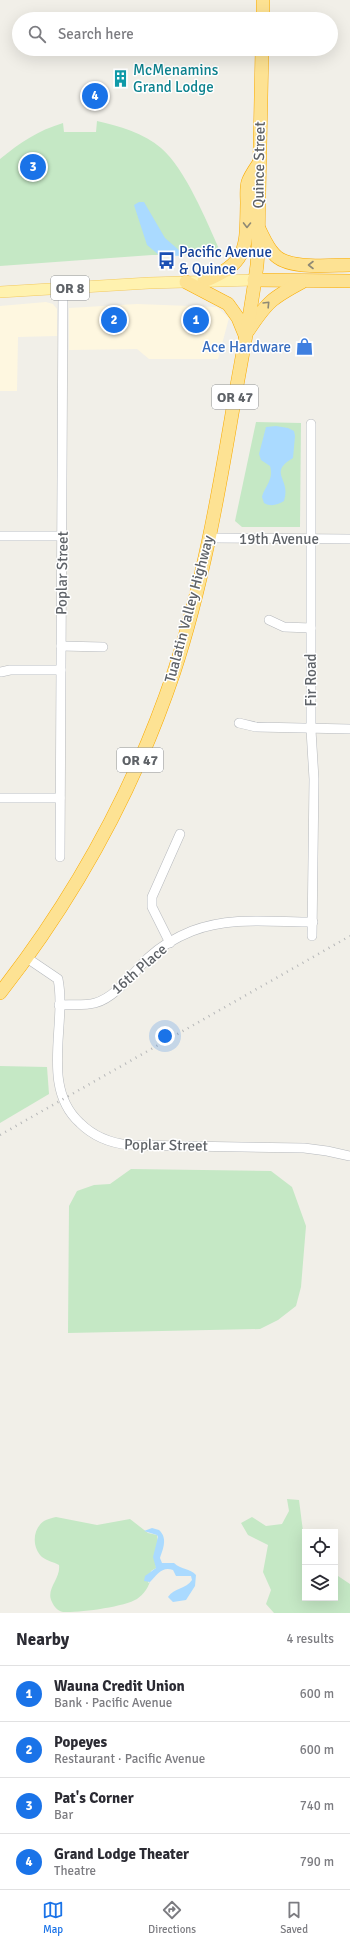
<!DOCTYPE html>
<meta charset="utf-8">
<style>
:root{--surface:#fff;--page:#f7f7f7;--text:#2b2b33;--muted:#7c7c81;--line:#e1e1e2;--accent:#1a73e8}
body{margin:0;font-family:Signika,sans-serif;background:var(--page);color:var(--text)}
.controls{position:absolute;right:12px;bottom:12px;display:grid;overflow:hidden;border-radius:0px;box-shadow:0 4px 16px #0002}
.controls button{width:36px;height:36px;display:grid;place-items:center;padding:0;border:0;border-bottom:1px solid var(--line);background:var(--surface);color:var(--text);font:20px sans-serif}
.you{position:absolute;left:165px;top:1036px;width:14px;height:14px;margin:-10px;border:3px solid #fff;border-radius:50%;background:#1a73e8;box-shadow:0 0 0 6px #1a73e833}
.badge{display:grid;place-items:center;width:26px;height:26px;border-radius:50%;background:var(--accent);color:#fff;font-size:13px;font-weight:700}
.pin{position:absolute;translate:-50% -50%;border:2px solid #fff;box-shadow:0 1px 4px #0006}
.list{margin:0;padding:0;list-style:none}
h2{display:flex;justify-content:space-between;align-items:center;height:52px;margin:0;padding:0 16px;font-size:17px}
h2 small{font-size:13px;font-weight:400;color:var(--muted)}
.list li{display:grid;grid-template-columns:26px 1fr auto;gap:12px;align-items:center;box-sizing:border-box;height:56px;padding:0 16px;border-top:1px solid var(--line)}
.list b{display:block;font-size:15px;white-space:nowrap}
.list p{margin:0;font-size:13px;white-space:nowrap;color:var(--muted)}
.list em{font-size:13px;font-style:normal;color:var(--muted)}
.icon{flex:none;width:22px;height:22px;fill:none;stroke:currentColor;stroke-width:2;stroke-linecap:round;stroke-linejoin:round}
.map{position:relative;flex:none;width:350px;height:1613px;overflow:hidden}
.search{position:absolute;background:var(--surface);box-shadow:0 4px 16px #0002;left:12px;right:12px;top:12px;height:44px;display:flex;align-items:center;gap:10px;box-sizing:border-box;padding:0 14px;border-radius:22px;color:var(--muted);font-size:15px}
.sheet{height:276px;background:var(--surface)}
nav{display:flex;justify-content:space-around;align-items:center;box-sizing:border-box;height:56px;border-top:1px solid var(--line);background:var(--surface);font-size:11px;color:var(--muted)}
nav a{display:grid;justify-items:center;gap:2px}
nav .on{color:var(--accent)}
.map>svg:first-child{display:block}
</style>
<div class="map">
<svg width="350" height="1613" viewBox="0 0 350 1613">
<rect width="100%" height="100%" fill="#f1efe8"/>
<g fill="#fef7e0">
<path d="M 46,302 L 53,304 L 57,309 L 57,336 L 18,337 L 17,391 L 0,391 L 0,306 Z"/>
<path d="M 137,304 L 217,307 L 229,318 L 218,359 L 149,359 L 137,349 L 69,350 L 69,308 Z"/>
</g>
<g fill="#c5e8c5">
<path d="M 97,121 C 119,126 144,133 161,148 C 185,168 207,222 220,251 L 191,255 L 152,255 L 0,266 L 0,159 C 21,142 37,131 63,123 L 64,132 L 96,132 Z"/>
<path d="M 256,422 L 301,423 L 300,527 L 242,527 L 235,521 Z"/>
<path d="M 0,1066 L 47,1067 L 49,1094 L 0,1123 Z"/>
<path d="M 131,1169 L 271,1171 L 292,1187 L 306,1226 L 301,1287 L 296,1306 L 278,1320 L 260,1329 L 68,1333 L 69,1206 L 77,1191 L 94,1185 L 110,1184 Z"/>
<path d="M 287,1499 L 299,1500 L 305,1547 L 305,1598 L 335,1598 L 335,1574 L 350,1584 L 350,1613 L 274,1613 L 266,1604 L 271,1590 L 263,1572 L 268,1545 L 248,1535 L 241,1523 L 252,1517 L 266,1526 L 282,1524 L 289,1511 Z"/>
<path d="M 56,1517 L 97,1525 L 130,1519 L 148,1533 L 157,1535 L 158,1542 L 155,1553 L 156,1568 L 151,1571 L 148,1583 L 150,1582 C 147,1589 144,1594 137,1599 C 124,1607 78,1613 63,1612 C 58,1611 54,1607 52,1602 C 45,1589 61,1579 59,1565 C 54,1562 47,1561 42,1557 C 32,1548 32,1529 44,1521 C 47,1519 52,1518 56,1517 Z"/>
</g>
<g fill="#aadaff">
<path d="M 139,202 L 144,202 L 165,238 L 180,251 L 181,256 L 159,255 L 147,245 L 134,205 Z"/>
<path d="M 276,426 L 288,428 L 294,431 L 295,436 L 293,458 C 267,473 292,479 284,501 C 277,505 271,507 264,503 L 262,497 C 265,486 274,480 270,466 L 261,460 L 259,454 L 266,427 Z"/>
<path d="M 152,1528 L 159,1530 C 168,1538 163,1549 160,1558 L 162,1563 L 174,1563 C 181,1570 190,1568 196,1575 L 195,1586 L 186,1600 L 173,1602 L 168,1597 C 174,1588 186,1589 192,1580 L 191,1576 L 176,1576 L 173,1570 C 162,1566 157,1575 150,1582 L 144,1581 L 145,1576 L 156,1568 L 153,1557 L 158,1537 L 157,1535 L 144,1531 Z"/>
</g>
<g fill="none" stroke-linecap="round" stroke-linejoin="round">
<defs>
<g id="minor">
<path d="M 311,424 L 311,730 L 314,779 L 312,936"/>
<path d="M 0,536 L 63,536"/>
<path d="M 208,538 L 350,539"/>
<path d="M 269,620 L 284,627 L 311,628"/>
<path d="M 61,646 L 103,647"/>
<path d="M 1,672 L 10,670 L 61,670"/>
<path d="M 239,723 L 256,727 L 350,729"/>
<path d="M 0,798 L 60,798"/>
<path d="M 60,857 L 63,289"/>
<path d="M 170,943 L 152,907 L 152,897 L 180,834"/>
<path d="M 27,958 L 58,979 C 67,1025 40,1087 80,1123 C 94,1137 110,1143 129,1145 L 304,1148 L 327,1151 L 350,1156"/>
<path d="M 59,1005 C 70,1004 84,1006 95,1003 C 115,998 134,972 148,958 C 160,947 177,937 192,931 C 230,916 272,922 313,922"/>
</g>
<path id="major" d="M 0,292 L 149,283 L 254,280"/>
<g id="highway">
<path d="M 263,19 L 263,0"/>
<path d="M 258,227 C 263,236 267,247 274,254 C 287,270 331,265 350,265"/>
<path d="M 254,280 L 350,281"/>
<path d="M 204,281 C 249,263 246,247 247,203 C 247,197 246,188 248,182 C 250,176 255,169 259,163"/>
<path d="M 186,282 L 228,304 L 238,318 L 245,335"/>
<path d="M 248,331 C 267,302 272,298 302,282"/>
<path d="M 0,993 C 75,897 135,788 174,672 C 202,587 218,497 233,408 C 241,361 251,313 257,265 C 259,242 258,218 259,194 C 260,146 261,97 262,49"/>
</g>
</defs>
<use href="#minor" stroke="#b5b8bc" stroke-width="10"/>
<use href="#major" stroke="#f2c960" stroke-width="12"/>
<use href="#highway" stroke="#f9ab00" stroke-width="14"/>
<use href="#minor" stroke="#fff" stroke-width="9"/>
<use href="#major" stroke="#fff2af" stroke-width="11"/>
<use href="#highway" stroke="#fde293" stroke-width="13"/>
<path stroke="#b6b7b8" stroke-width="2.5" stroke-dasharray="1 5" stroke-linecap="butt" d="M 0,1135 L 350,936"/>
</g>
<defs><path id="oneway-chevron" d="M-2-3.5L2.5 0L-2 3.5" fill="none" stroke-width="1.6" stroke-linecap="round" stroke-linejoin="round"/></defs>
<g stroke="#8e8975">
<use href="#oneway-chevron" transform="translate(247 225) rotate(91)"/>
<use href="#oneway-chevron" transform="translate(311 265) rotate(180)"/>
<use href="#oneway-chevron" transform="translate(267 304) rotate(-46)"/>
</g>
<defs>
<symbol id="building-bare" viewBox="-9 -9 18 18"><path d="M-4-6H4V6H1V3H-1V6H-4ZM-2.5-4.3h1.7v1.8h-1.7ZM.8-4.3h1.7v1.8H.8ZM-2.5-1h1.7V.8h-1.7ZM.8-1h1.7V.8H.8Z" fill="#0f9aa8" stroke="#fff" stroke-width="2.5" paint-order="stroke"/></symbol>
<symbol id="bus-bare" viewBox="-9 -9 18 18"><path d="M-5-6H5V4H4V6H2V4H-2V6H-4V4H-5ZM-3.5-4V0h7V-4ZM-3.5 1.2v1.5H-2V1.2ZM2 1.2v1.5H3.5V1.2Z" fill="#1a4fb4" stroke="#fff" stroke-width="2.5" paint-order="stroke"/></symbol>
<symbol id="shop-bare" viewBox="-9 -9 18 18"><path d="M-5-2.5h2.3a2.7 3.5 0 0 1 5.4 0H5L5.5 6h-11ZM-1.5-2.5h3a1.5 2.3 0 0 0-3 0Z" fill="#3f7fe0" stroke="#fff" stroke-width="2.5" paint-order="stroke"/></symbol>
</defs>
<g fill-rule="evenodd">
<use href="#building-bare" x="108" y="66" width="25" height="25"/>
<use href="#bus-bare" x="154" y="248" width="25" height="25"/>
<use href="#shop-bare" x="292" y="334" width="25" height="25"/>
</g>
<g text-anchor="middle" stroke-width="3" stroke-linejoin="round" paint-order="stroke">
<g fill="#fff" stroke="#8f9295" stroke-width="1">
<rect x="51" y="276" width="38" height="24" rx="3"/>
<rect x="212" y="385" width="46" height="24" rx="3"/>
<rect x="117" y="748" width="46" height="24" rx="3"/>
</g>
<g font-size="14" font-weight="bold" fill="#5f6368">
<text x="70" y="293">OR 8</text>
<text x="235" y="402">OR 47</text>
<text x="140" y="765">OR 47</text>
</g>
<g font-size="15" fill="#0d838f" stroke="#fff" text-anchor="start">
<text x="133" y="75">McMenamins<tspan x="133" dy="17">Grand Lodge</tspan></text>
</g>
<g font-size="15" fill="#5f6368" stroke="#fff">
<text transform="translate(259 165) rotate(-89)" y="5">Quince Street</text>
<text x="279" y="544">19th Avenue</text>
<text transform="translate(62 573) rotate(-89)" y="5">Poplar Street</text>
<text transform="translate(189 609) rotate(-75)" y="5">Tualatin Valley Highway</text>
<text transform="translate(311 680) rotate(-90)" y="5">Fir Road</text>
<text transform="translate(139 969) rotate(-41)" y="5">16th Place</text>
<text transform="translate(166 1145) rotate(1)" y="5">Poplar Street</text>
</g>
<g font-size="15" fill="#164399" stroke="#fff" text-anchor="start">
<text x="179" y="257">Pacific Avenue<tspan x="179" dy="17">&amp; Quince</tspan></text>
</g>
<g font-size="15" fill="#366cbe" stroke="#fff" text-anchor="end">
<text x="291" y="352">Ace Hardware</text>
</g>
</g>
</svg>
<div class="controls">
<button><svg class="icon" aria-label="locate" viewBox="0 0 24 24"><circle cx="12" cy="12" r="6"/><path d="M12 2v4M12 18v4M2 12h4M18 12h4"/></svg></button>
<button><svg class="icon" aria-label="layers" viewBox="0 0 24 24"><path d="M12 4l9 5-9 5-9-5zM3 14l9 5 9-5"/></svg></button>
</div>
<div class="you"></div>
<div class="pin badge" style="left:196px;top:320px">1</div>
<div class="pin badge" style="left:114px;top:320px">2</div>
<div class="pin badge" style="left:33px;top:167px">3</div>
<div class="pin badge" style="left:95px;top:96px">4</div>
<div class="search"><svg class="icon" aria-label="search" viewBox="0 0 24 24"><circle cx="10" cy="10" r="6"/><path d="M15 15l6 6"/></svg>Search here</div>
</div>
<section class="sheet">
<h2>Nearby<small>4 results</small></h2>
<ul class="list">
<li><span class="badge">1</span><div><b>Wauna Credit Union</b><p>Bank · Pacific Avenue</p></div><em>600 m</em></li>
<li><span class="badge">2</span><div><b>Popeyes</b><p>Restaurant · Pacific Avenue</p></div><em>600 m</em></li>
<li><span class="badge">3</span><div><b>Pat's Corner</b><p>Bar</p></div><em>740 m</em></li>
<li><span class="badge">4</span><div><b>Grand Lodge Theater</b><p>Theatre</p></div><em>790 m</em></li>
</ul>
</section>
<nav>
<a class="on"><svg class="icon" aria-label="map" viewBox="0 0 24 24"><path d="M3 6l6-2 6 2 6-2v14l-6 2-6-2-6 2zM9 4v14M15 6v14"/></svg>Map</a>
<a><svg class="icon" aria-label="directions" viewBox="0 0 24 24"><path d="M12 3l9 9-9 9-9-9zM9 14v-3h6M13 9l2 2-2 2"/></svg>Directions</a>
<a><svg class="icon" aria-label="saved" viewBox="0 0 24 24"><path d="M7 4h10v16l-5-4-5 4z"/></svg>Saved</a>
</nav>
